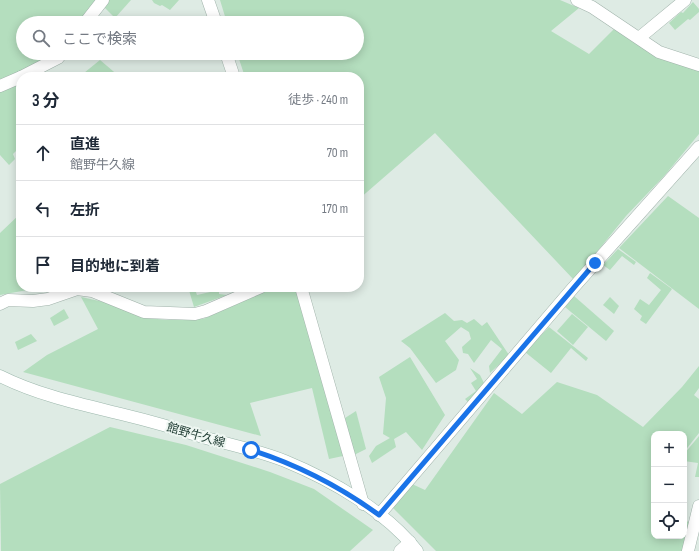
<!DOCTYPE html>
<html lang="ja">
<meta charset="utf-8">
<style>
:root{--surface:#fff;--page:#f6f6f7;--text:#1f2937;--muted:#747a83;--line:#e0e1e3}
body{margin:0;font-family:"Sofia Sans Condensed","Noto Sans JP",sans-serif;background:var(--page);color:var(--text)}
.controls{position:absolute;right:12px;bottom:12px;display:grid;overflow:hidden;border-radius:8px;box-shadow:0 2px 10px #0003}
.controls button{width:36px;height:36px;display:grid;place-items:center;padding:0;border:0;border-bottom:1px solid var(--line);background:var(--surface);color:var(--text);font:20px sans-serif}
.stop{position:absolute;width:12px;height:12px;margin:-9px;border:3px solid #1a73e8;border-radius:50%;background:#fff}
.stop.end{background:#1a73e8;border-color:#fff;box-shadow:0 1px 4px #0008}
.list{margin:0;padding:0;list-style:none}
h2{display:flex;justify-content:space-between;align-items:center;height:52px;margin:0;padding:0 16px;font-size:17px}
h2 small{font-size:13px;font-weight:400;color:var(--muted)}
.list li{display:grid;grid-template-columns:26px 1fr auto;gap:12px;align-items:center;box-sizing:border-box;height:56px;padding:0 16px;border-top:1px solid var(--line)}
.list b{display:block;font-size:15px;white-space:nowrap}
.list p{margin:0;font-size:13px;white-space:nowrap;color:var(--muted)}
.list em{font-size:13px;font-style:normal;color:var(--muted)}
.icon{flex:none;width:22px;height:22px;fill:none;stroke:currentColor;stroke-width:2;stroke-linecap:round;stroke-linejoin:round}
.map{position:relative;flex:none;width:699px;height:551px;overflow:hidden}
.search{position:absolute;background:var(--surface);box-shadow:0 2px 10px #0003;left:16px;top:16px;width:348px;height:44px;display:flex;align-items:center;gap:10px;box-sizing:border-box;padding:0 14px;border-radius:22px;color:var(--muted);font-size:15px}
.panel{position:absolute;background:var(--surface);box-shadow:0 2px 10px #0003;left:16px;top:72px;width:348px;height:220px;border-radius:16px}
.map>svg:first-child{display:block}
</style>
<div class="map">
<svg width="699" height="551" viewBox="0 0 699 551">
<rect width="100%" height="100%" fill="#deebe4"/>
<g fill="#b4debe">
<path d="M 0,0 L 97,0 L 77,23 L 23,23 L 23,53 L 51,53 L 39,63 L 47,77 L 21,77 L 16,73 L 21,92 L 21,146 L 13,154 L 15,159 L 9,165 L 0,155 Z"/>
<path d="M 109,0 L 131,0 L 115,18 L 103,6 Z"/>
<path d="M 152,0 L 179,0 L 170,10 L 162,5 L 160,6 L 154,3 Z"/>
<path d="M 220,0 L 560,0 L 579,8 L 551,31 L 589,54 L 614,29 L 653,55 L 699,70 L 699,134 L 665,175 L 626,216 L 574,280 L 435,133 L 359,199 L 359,77 L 245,77 L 237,53 L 357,53 L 357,23 L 227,23 Z"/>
<path d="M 693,2 L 699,9 L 699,12 L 690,20 L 688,19 L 675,30 L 669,23 L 681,12 L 683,13 Z"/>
<path d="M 100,60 L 120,77 L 79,77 Z"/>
<path d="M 668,196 L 699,218 L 699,309 L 619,248 Z"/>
<path d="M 21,213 L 21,287 L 44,287 L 0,295 L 0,233 Z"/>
<path d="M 618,249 L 636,262 L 634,265 L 622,256 L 610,270 L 603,265 Z"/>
<path d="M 650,273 L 672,289 L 646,324 L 640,320 L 642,316 L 634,309 L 640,299 L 649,305 L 661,290 L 647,278 Z"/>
<path d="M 188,287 L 194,287 L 197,295 L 219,290 L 219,294 L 227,295 L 194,307 Z"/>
<path d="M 276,287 L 295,287 L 343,456 L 329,459 L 312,388 L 250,403 L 261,436 L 23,372 L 47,355 L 98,329 L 81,297 L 113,304 L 140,317 L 166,320 L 203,319 Z"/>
<path d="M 574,296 L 614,331 L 606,341 L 565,307 Z"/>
<path d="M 610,297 L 619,306 L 614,314 L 603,305 Z"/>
<path d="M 64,309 L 69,318 L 54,326 L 50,318 Z"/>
<path d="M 445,313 L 454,321 L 462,320 L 467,323 L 474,319 L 482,326 L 487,322 L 509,355 L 490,373 L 489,366 L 502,349 L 491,340 L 474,363 L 468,354 L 463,353 L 462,347 L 471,339 L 469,332 L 461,327 L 445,341 L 459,360 L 456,370 L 436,383 L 410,348 L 401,341 Z"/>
<path d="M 572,314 L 588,327 L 573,345 L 557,331 Z"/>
<path d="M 549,327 L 588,358 L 586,361 L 571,348 L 551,373 L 525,352 Z"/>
<path d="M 31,334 L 37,341 L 18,350 L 15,342 Z"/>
<path d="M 410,357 L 445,415 L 422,450 L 406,432 L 394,439 L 396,447 L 372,463 L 369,456 L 376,446 L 390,438 L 383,434 L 386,398 L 379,377 Z"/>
<path d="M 699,366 L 699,388 L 694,395 L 699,399 L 699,433 L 684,452 L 684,434 L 654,434 L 654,536 L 684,536 L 684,521 L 690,522 L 683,551 L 436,551 L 391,506 L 412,484 L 425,490 L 494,393 L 522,414 L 557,382 L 597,395 L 643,427 L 682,387 Z"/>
<path d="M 470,368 L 480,375 L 484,383 L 468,402 L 465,399 L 476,391 L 471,383 L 477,379 Z"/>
<path d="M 356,411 L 366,449 L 354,455 L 345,418 Z"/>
<path d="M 110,427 L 186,445 L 270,472 L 314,489 L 373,530 L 350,551 L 1,551 L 0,484 Z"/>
<path d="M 699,436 L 699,477 L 695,477 L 698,463 L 684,461 L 684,454 Z"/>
</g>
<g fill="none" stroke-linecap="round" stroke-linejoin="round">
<defs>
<g id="minor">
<path d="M 208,0 L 216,23"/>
<path d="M 577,0 L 592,7 L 659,52 L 699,65"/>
<path d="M 85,23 L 103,0"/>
<path d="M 639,38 L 685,0"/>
<path d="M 226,53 L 234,77"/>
<path d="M 21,77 L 58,58 L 62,53"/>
<path d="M 0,86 L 21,77"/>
<path d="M 301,287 L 363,504"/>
<path d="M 0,304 L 8,300 L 33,301 L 48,299 L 77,289 L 92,291 L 144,312 L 195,314 L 206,311 L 261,287"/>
<path d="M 379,515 L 573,288 L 699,147"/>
<path d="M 400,551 L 410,542"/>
<path d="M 688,551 L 699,506"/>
</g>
<path id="secondary" d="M 0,376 C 38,395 80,404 121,414 C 150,421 178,429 206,438 C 232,445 260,451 285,461 C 331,480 386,511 417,551"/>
</defs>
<use href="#minor" stroke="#a1b3ab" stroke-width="13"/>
<use href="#secondary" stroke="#9cb7ac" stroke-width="13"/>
<use href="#minor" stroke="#fff" stroke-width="12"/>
<use href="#secondary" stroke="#fff" stroke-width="12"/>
</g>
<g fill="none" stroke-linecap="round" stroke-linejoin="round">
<path stroke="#1a73e8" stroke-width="5" d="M 251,450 C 298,465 339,486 379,515 L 595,263"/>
</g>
<g text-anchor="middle" stroke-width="4" stroke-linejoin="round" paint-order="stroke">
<g font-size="12" fill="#1e3b32" stroke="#eef7f2">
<text transform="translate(196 435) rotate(16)" y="4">館野牛久線</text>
</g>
</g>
</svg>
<div class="controls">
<button>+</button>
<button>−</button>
<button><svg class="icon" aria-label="locate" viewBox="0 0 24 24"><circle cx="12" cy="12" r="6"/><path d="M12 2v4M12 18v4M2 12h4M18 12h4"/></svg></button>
</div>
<div class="stop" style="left:251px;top:450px"></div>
<div class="stop end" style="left:595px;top:263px"></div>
<div class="search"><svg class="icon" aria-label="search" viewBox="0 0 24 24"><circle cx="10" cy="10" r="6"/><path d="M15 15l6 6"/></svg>ここで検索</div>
<section class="panel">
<h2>3 分<small>徒歩 · 240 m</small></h2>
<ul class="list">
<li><svg class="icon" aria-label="ahead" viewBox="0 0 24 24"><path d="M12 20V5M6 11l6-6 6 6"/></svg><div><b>直進</b><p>館野牛久線</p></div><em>70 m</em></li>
<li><svg class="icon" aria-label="left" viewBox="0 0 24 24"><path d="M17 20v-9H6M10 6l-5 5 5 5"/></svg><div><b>左折</b></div><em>170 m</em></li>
<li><svg class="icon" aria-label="arrive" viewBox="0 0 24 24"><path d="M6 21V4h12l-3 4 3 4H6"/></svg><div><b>目的地に到着</b></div></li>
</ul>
</section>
</div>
